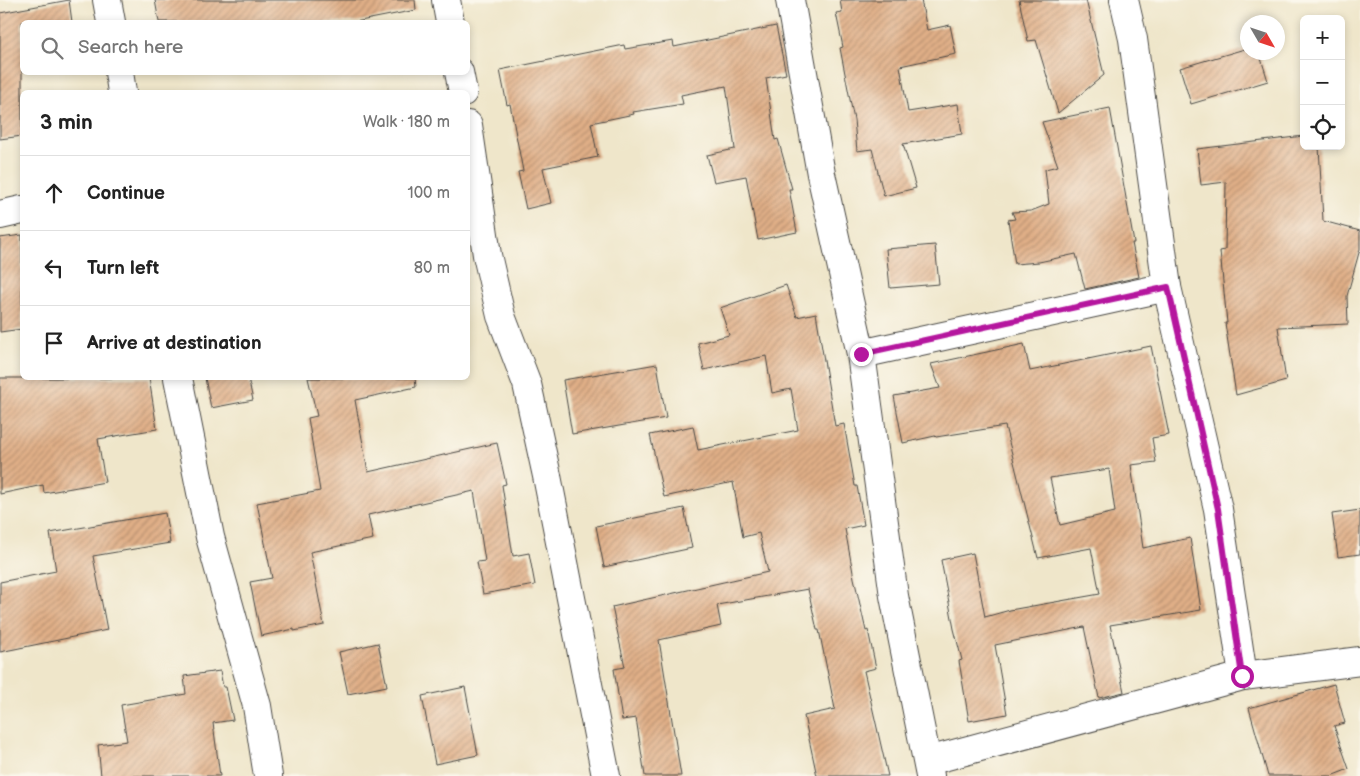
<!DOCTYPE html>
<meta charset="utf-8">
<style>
:root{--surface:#fff;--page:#f6f6f6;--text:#222;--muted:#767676;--line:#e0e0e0}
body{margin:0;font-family:"Balsamiq Sans",sans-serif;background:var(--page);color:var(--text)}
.controls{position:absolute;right:15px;top:15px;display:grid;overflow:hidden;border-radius:8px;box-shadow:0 2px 8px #0003}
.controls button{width:45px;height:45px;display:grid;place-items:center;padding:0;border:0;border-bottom:1px solid var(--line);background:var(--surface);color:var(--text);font:25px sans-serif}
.compass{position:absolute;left:1240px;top:15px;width:45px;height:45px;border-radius:50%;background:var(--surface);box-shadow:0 2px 8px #0003;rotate:129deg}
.stop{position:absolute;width:15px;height:15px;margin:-11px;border:4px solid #b5179e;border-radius:50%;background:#fff}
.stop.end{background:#b5179e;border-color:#fff;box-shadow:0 1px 5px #0008}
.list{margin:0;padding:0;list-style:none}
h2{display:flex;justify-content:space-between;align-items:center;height:65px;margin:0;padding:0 20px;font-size:21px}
h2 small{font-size:16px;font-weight:400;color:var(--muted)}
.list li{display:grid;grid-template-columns:32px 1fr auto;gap:15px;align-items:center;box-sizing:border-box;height:75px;padding:0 20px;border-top:1px solid var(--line)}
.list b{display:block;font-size:19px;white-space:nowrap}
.list em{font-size:16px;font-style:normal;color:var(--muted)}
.icon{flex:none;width:28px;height:28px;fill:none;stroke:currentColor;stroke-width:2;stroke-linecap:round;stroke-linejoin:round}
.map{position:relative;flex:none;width:1360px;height:776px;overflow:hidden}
.search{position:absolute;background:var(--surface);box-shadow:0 2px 8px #0003;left:20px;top:20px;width:450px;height:55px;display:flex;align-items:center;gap:12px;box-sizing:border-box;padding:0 18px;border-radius:8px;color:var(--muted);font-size:19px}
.panel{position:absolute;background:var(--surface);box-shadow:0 2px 8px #0003;left:20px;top:90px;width:450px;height:290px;border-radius:8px}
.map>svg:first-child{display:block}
</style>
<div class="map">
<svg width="1360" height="776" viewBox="0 0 1360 776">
<defs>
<pattern id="building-hatch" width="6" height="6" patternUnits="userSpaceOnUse" patternTransform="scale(1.25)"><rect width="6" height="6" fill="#e0af87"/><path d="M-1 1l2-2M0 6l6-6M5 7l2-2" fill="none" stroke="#b68f6f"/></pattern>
</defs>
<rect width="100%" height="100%" fill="#fbf7ec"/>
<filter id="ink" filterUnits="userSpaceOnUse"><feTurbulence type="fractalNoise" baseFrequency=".02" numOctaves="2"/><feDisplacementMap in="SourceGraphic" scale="10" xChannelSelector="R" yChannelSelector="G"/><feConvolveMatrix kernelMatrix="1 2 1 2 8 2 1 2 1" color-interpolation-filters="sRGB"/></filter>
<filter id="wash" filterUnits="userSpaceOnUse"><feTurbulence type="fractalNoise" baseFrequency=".0096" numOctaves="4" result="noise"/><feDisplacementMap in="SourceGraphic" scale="20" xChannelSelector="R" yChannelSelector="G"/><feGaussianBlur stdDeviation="1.12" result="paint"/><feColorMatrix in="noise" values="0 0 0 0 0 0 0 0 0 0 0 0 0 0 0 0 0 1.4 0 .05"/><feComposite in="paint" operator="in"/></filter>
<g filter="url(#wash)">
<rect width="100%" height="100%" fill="#efe6ca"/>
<g id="blocks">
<g fill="url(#building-hatch)" fill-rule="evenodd">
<path d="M 69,0 L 72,22 L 22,22 L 22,136 L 0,139 L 0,13 Z"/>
<path d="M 155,0 L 415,0 L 416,10 L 355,22 L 159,22 Z"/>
<path d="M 840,0 L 921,0 L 927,30 L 950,25 L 956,54 L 900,66 L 908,112 L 958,104 L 962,134 L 903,144 L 916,188 L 884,196 L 872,149 L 857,151 L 854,120 L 840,48 L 843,47 L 836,13 L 842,12 Z"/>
<path d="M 1019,0 L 1086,0 L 1104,75 L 1058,113 L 1036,40 L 1028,41 Z"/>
<path d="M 776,26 L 786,74 L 766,78 L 775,140 L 778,139 L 792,189 L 789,189 L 797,232 L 758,240 L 746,176 L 714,182 L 707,155 L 735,149 L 726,86 L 681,95 L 683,104 L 633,112 L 634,114 L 591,123 L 598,157 L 543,168 L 551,203 L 526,209 L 518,172 L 523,171 L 510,104 L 507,105 L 500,70 L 624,45 L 625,49 L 673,41 L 674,47 Z"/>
<path d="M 1248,48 L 1248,52 L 1259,52 L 1268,81 L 1191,104 L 1180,68 Z"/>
<path d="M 1110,108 L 1134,243 L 1132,243 L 1139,277 L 1085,289 L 1076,254 L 1039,262 L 1015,264 L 1008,220 L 1015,219 L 1012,212 L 1031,211 L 1049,204 L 1045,169 L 1058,166 L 1042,122 Z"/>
<path d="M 1304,136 L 1304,146 L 1319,146 L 1323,221 L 1360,231 L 1360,249 L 1347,296 L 1348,324 L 1278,327 L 1286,381 L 1236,395 L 1225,323 L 1227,323 L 1220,251 L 1225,250 L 1226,182 L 1201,185 L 1197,149 Z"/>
<path d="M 22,235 L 22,329 L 0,332 L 0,238 Z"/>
<path d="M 935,245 L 939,284 L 890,288 L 886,249 Z"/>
<path d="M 786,285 L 797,317 L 816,313 L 835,426 L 844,424 L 855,486 L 857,486 L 864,525 L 845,529 L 854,578 L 866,631 L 868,630 L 876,668 L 864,671 L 888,776 L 817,776 L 804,716 L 835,709 L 819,630 L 817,630 L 808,589 L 717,605 L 721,626 L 659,640 L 681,776 L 645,776 L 636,718 L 622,720 L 614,669 L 625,667 L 612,607 L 768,572 L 759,533 L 743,537 L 733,482 L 664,497 L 650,435 L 693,426 L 698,450 L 798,430 L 791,389 L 772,393 L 766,356 L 704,370 L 698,343 L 729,335 L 720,308 Z"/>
<path d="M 1024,344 L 1030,371 L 1151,346 L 1169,435 L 1152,438 L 1156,462 L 1131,465 L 1143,548 L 1190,538 L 1201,610 L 1110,625 L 1124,692 L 1099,698 L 1084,627 L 995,645 L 1007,714 L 969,721 L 959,661 L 962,660 L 954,629 L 941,560 L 973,553 L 985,617 L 1010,610 L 1100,594 L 1091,548 L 1038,558 L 1005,426 L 936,437 L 935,436 L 903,443 L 894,396 L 940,388 L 931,364 ZM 1109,469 L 1115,512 L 1060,525 L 1050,478 Z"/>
<path d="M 657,364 L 666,418 L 572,434 L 563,380 Z"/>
<path d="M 0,378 L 149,378 L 157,429 L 98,439 L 105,482 L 44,493 L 43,485 L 0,494 Z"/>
<path d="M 205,378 L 248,378 L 253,400 L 211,408 Z"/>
<path d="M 308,378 L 415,378 L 416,387 L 355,400 L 368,472 L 497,443 L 506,484 L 502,485 L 513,556 L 529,553 L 535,585 L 483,594 L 477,562 L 485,561 L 474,491 L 368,515 L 373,539 L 310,552 L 324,625 L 294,631 L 294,629 L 261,636 L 250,582 L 272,578 L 257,503 L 320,491 L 308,418 L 317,416 Z"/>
<path d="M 684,508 L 692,548 L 604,567 L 596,526 Z"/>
<path d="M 1360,510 L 1360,554 L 1338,557 L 1332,514 Z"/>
<path d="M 165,513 L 170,543 L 93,556 L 107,630 L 0,652 L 0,582 L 56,571 L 50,533 Z"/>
<path d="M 378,643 L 387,686 L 348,694 L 339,652 Z"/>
<path d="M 220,671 L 223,687 L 226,687 L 233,720 L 213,723 L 220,776 L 101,776 L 98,745 L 127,741 L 121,705 L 186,694 L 184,676 Z"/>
<path d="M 1334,684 L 1345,723 L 1334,726 L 1349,769 L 1331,776 L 1268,776 L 1249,708 Z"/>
<path d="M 465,687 L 478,755 L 435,764 L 422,696 Z"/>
</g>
</g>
</g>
<g filter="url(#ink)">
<use href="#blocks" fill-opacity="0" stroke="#484743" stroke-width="1"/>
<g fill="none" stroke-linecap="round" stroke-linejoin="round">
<defs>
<g id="street">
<path d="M 107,0 L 111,22"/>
<path d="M 446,0 L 450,22"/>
<path d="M 790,0 L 821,174 L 861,354 L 894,596 L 930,776"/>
<path d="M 1124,0 L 1133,39 L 1167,287 L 1218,509 L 1243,676"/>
<path d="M 119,72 L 122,92"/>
<path d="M 459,72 L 463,92"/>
<path d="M 468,125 L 487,255 L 501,316 L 527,384 L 547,476 L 606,776"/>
<path d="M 0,215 L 22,210"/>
<path d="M 861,354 L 1167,287"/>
<path d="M 178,378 L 210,537 L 257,706 L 268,776"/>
<path d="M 928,761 L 1243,676 L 1360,661"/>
</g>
</defs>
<use href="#street" stroke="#484743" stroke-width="30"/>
<use href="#street" stroke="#fff" stroke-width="28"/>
</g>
</g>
<g fill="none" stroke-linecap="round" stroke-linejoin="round" filter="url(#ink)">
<path stroke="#b5179e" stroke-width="6" d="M 861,354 L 1168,287 L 1218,509 L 1242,676"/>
</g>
</svg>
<div class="controls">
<button>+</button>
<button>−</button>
<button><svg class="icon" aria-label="locate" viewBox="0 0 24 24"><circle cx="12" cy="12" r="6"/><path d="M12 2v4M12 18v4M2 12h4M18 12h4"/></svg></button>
</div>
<svg class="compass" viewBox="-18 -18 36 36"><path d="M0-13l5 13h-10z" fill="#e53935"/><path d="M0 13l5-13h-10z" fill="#767676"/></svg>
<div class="stop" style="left:1242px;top:676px"></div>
<div class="stop end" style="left:861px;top:354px"></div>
<div class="search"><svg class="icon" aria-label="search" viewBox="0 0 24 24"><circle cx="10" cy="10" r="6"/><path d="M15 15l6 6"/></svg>Search here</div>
<section class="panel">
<h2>3 min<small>Walk · 180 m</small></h2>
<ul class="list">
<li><svg class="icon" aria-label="ahead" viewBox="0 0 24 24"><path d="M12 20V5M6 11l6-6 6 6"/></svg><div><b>Continue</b></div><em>100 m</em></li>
<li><svg class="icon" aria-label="left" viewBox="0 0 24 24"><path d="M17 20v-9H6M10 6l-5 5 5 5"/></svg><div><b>Turn left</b></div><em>80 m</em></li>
<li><svg class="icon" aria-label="arrive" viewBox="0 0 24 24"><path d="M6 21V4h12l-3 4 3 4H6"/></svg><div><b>Arrive at destination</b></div></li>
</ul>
</section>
</div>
